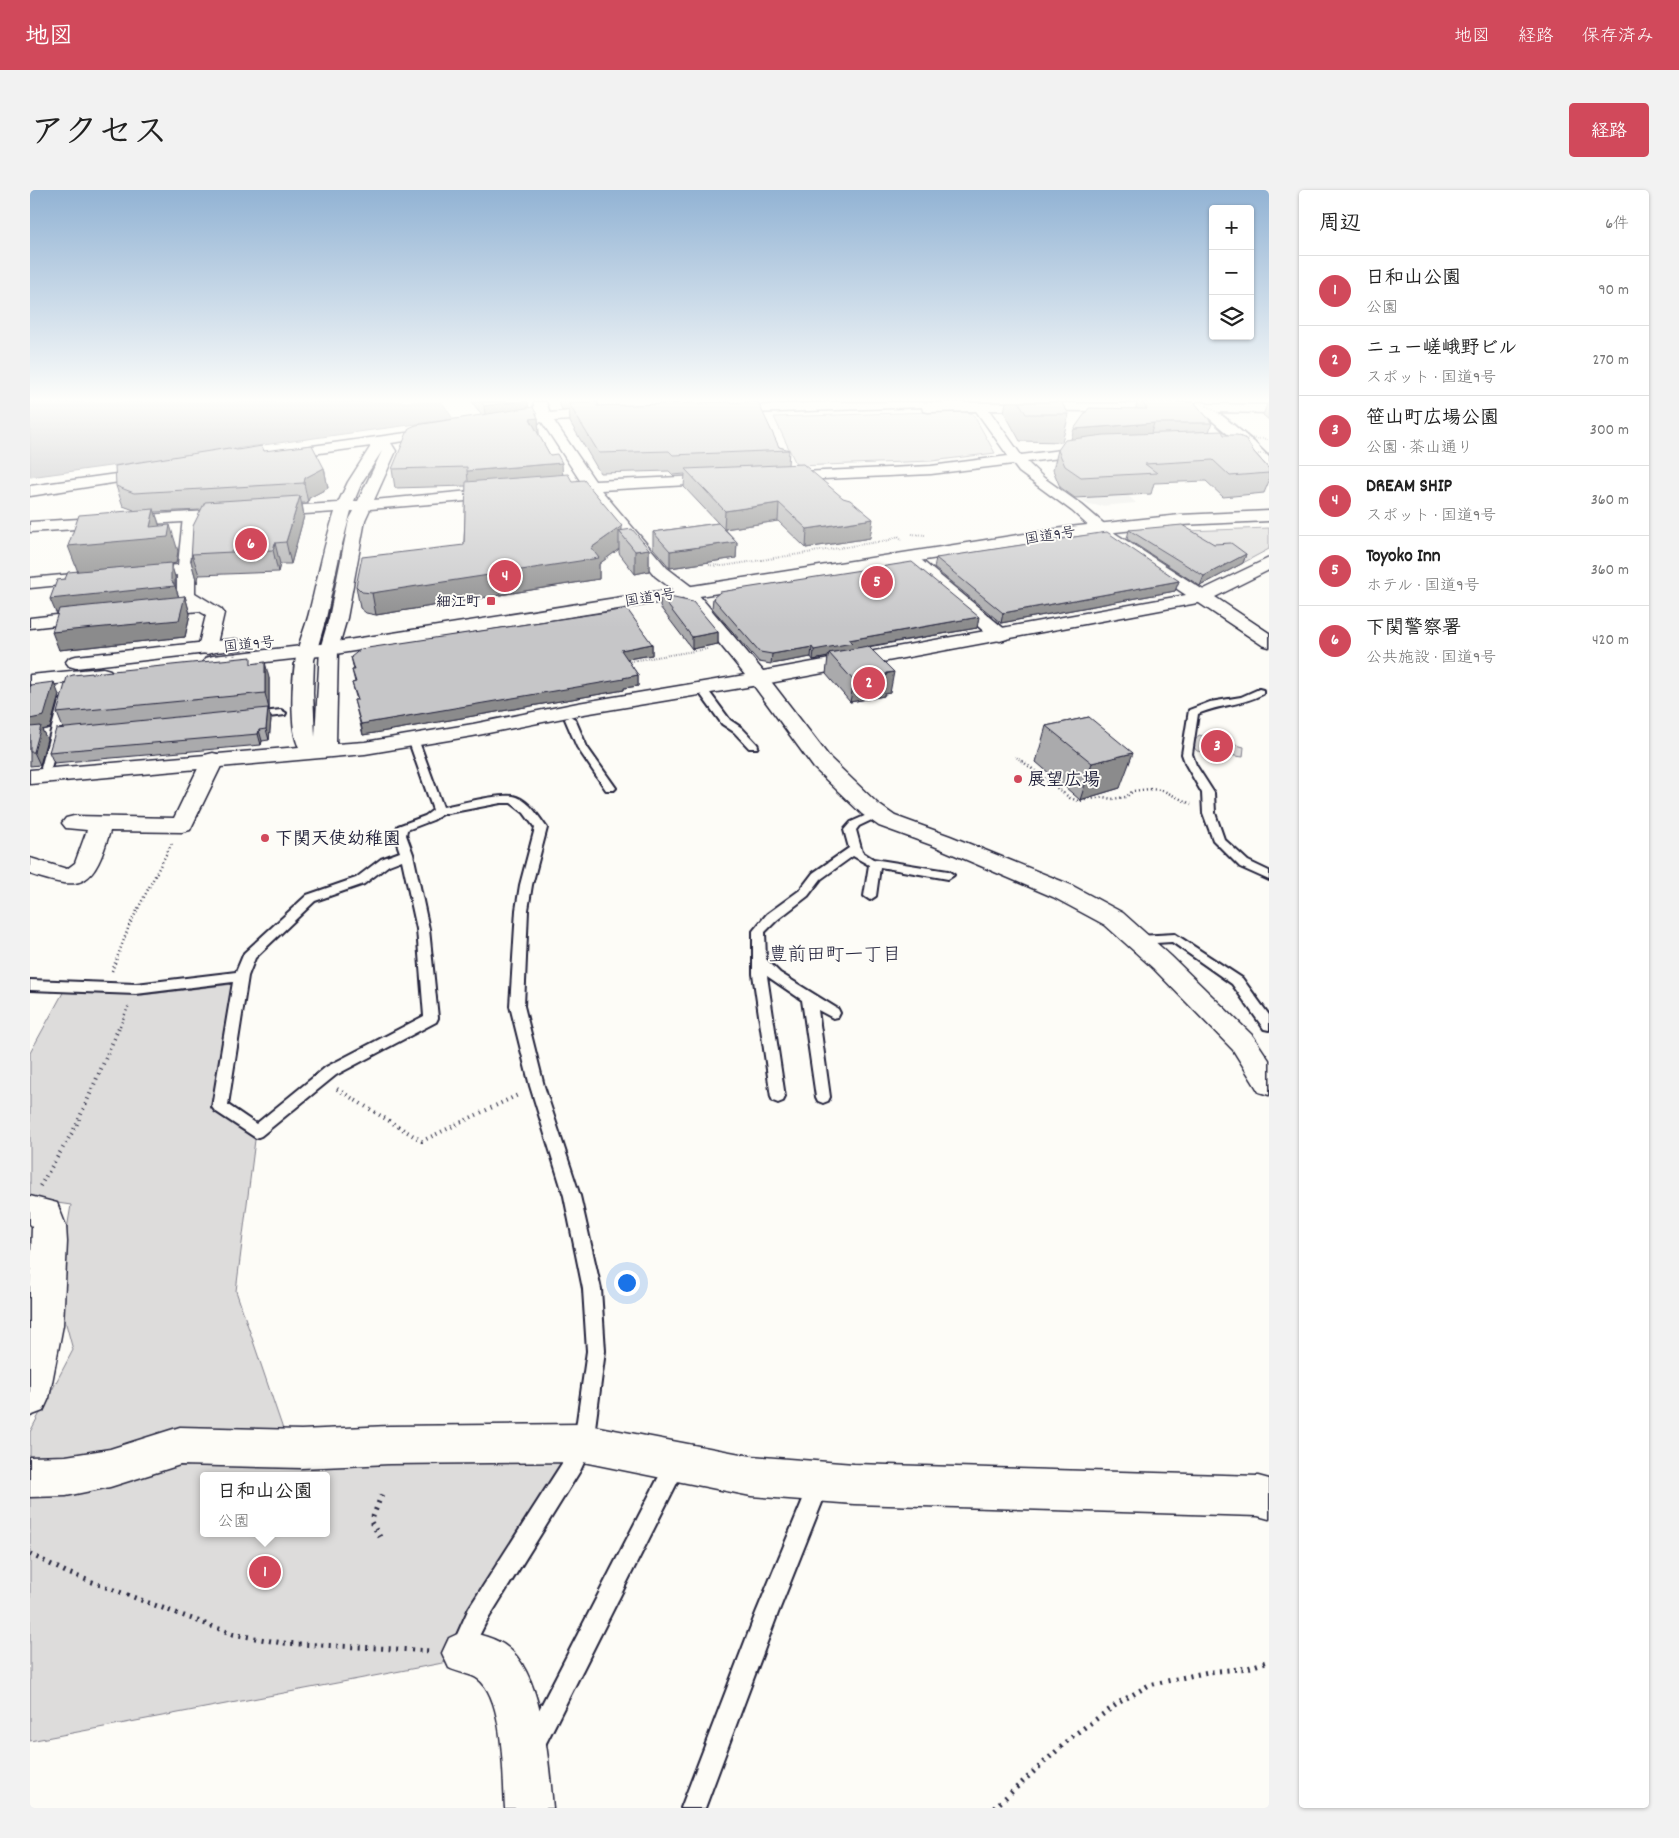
<!DOCTYPE html>
<html lang="ja">
<meta charset="utf-8">
<style>
:root{--surface:#fff;--page:#f2f2f2;--text:#222;--muted:#767676;--line:#e0e0e0;--accent:#d1495b}
body{margin:0;font-family:Dekko,"Klee One",sans-serif;background:var(--page);color:var(--text)}
.controls{position:absolute;right:15px;top:15px;display:grid;overflow:hidden;border-radius:5px;box-shadow:0 1px 4px #0004}
.controls button{width:45px;height:45px;display:grid;place-items:center;padding:0;border:0;border-bottom:1px solid var(--line);background:var(--surface);color:var(--text);font:25px sans-serif}
.you{position:absolute;left:596px;top:1092px;width:18px;height:18px;margin:-12px;border:4px solid #fff;border-radius:50%;background:#1a73e8;box-shadow:0 0 0 8px #1a73e833}
.badge{display:grid;place-items:center;width:32px;height:32px;border-radius:50%;background:var(--accent);color:#fff;font-size:16px;font-weight:700}
.pin{position:absolute;translate:-50% -50%;border:2px solid #fff;box-shadow:0 1px 5px #0006}
.popup{position:absolute;left:170px;top:1282px;width:130px;height:65px;box-sizing:border-box;display:grid;place-content:center;border-radius:5px;background:var(--surface);filter:drop-shadow(0 1px 4px #0005);font-size:16px;white-space:nowrap;color:var(--muted)}
.popup b{font-size:19px;color:var(--text)}
.popup::after{content:'';position:absolute;left:50%;top:100%;margin-left:-10px;border:10px solid transparent;border-top-color:var(--surface)}
.list{margin:0;padding:0;list-style:none}
h2{display:flex;justify-content:space-between;align-items:center;height:65px;margin:0;padding:0 20px;font-size:21px}
h2 small{font-size:16px;font-weight:400;color:var(--muted)}
.list li{display:grid;grid-template-columns:32px 1fr auto;gap:15px;align-items:center;box-sizing:border-box;height:70px;padding:0 20px;border-top:1px solid var(--line)}
.list b{display:block;font-size:19px;white-space:nowrap}
.list p{margin:0;font-size:16px;white-space:nowrap;color:var(--muted)}
.list em{font-size:16px;font-style:normal;color:var(--muted)}
.icon{flex:none;width:28px;height:28px;fill:none;stroke:currentColor;stroke-width:2;stroke-linecap:round;stroke-linejoin:round}
.map{position:relative;flex:none;width:1239px;height:1618px;overflow:hidden;border-radius:5px}
header{display:flex;align-items:center;gap:30px;box-sizing:border-box;height:70px;padding:0 25px;background:var(--accent);color:#fff}
header strong{font-size:24px}
nav{display:flex;gap:28px;margin-inline-start:auto;font-size:18px}
.intro{display:flex;align-items:center;justify-content:space-between;box-sizing:border-box;height:120px;padding:0 30px}
h1{margin:0;font-size:35px}
.button{padding:12px 22px;border-radius:5px;background:var(--accent);color:#fff;font-size:18px;font-weight:700}
main{display:flex;gap:30px;padding:0 30px}
aside{flex:1;background:var(--surface);border-radius:5px;box-shadow:0 1px 4px #0004}
.map>svg:first-child{display:block}
</style>
<header>
<strong>地図</strong>
<nav><a>地図</a><a>経路</a><a>保存済み</a></nav>
</header>
<div class="intro"><h1>アクセス</h1><a class="button">経路</a></div>
<main>
<div class="map">
<svg width="1239" height="1618" viewBox="0 0 1239 1618">
<rect width="100%" height="100%" fill="#fdfcf7"/>
<filter id="ink" filterUnits="userSpaceOnUse"><feTurbulence type="fractalNoise" baseFrequency=".02" numOctaves="2"/><feDisplacementMap in="SourceGraphic" scale="10" xChannelSelector="R" yChannelSelector="G"/><feConvolveMatrix kernelMatrix="1 2 1 2 8 2 1 2 1" color-interpolation-filters="sRGB"/></filter>
<g filter="url(#ink)">
<path fill="#ecece9" d="M 1088,296 L 1106,313 L 1070,316 L 1058,314 L 1037,299 Z"/>
<g fill="#dddcdb" stroke="#807f8b" fill-rule="evenodd">
<path d="M 934,221 L 943,224 L 965,263 L 902,271 L 767,276 L 744,227 Z"/>
<path d="M 1239,338 L 1239,359 L 1209,375 L 1205,375 L 1157,341 Z"/>
<path d="M 1169,545 L 1214,557 L 1213,567 L 1167,561 L 1162,555 Z"/>
<path d="M 203,794 L 183,918 L 226,942 L 206,1101 L 257,1251 L 4,1282 L 0,1272 L 0,1242 L 43,1160 L 27,1100 L 41,1015 L 0,1009 L 0,863 L 35,799 L 112,805 Z"/>
<path d="M 553,1253 L 418,1472 L 0,1551 L 0,1287 L 80,1278 ZM 174,1286 L 296,1286 L 296,1343 L 174,1343 Z"/>
</g>
<path fill="#b2b2b7" stroke="#787885" d="M 0,212 L 412,212 L 423,229 L 0,287 Z"/>
<g fill="none" stroke-linecap="round" stroke-linejoin="round">
<defs>
<g id="service">
<path d="M 1229,499 L 1233,500 L 1233,504 C 1210,516 1191,514 1168,524 L 1162,564 L 1166,575 L 1184,603 L 1185,623 L 1194,649 L 1218,671 L 1239,681 L 1239,690 L 1210,677 L 1183,650 L 1173,623 L 1172,603 L 1156,575 L 1152,564 L 1159,520 L 1180,512 L 1211,507 Z"/>
<path d="M 676,502 L 680,503 L 700,530 L 712,538 L 727,554 L 728,556 L 727,558 L 719,558 L 704,542 L 692,534 L 671,505 Z"/>
<path d="M 34,508 L 39,511 L 21,578 L 16,581 L 12,580 L 11,578 L 29,511 Z"/>
<path d="M 251,520 L 256,523 L 255,525 L 222,529 L 217,526 L 222,523 Z"/>
<path d="M 540,526 L 545,529 L 557,557 L 586,598 L 584,600 L 576,600 L 547,557 L 535,529 Z"/>
<path d="M 383,546 L 388,549 L 413,617 C 429,614 474,602 487,607 C 500,612 509,627 517,638 L 502,695 L 498,720 L 494,816 L 514,896 L 550,1006 L 571,1099 L 575,1161 L 563,1253 L 550,1281 L 455,1434 L 448,1448 L 443,1468 L 435,1471 L 427,1468 L 424,1460 L 426,1447 L 439,1418 L 536,1267 L 544,1252 L 557,1161 L 553,1099 L 534,1006 L 500,896 L 480,816 L 486,720 L 490,695 L 505,638 L 494,623 L 481,613 L 471,613 L 413,624 L 403,630 L 377,640 L 376,645 L 383,664 L 399,739 L 408,828 L 406,832 L 306,885 L 231,946 L 226,948 L 185,921 L 182,917 L 203,792 L 106,804 L 0,800 L 0,790 L 106,794 L 206,782 L 214,763 L 277,705 L 326,688 L 351,669 L 370,662 L 364,645 L 368,636 L 395,626 L 403,620 L 378,549 ZM 372,670 L 387,739 L 394,826 L 296,877 L 226,934 L 198,915 L 218,786 L 225,768 L 285,711 L 334,694 L 359,675 Z"/>
<path d="M 846,621 L 852,624 L 850,626 L 829,636 L 826,640 L 832,662 L 843,669 L 918,681 L 924,685 L 918,689 L 850,677 L 846,706 L 840,710 L 834,706 L 839,675 L 823,666 L 791,689 L 778,706 L 747,730 L 735,742 L 736,769 L 750,783 L 808,819 L 810,823 L 808,827 L 803,828 L 788,820 L 800,907 L 798,911 L 793,913 L 788,911 L 786,907 L 772,810 L 737,786 L 755,907 L 753,911 L 748,913 L 743,911 L 741,907 L 723,784 L 723,741 L 737,724 L 770,700 L 783,683 L 819,658 L 814,640 L 821,632 Z"/>
<path d="M 1145,744 L 1212,788 L 1239,825 L 1239,840 L 1234,839 L 1202,794 L 1142,752 L 1109,754 L 1104,753 L 1102,750 L 1104,747 L 1109,746 Z"/>
<path d="M 647,1262 L 654,1265 L 657,1272 L 654,1279 L 513,1559 L 505,1562 L 497,1559 L 494,1551 L 497,1543 L 640,1265 Z"/>
<path d="M 789,1285 L 796,1288 L 799,1295 L 748,1423 L 675,1618 L 651,1618 L 726,1423 L 779,1295 L 782,1288 Z"/>
</g>
<g id="minor">
<path d="M 161,322 L 167,324 L 169,327 L 165,379 L 165,403 L 191,419 L 194,423 L 186,458 L 184,462 L 177,464 L 170,462 L 168,458 L 176,425 L 169,421 L 121,426 L 115,425 L 112,421 L 115,417 L 155,412 L 147,405 L 147,385 L 105,389 L 99,388 L 96,384 L 99,380 L 105,379 L 148,375 L 153,327 L 155,324 Z"/>
<path d="M 878,363 L 884,364 L 977,441 L 979,445 L 977,449 L 970,451 L 963,449 L 872,372 L 870,368 L 872,364 Z"/>
<path d="M 1239,368 L 1239,380 L 1185,407 L 1239,443 L 1239,457 L 1232,455 L 1166,411 L 1163,407 L 1166,403 Z"/>
<path d="M 65,382 L 71,383 L 74,387 L 71,391 L 0,398 L 0,388 Z"/>
<path d="M 63,421 L 69,422 L 72,426 L 69,430 L 0,438 L 0,428 Z"/>
<path d="M 729,483 L 736,485 L 800,568 L 848,614 L 865,626 L 920,646 L 1041,695 L 1093,723 L 1141,766 L 1223,846 L 1239,870 L 1239,905 L 1229,902 L 1203,860 L 1123,778 L 1075,735 L 1023,707 L 904,656 L 849,636 L 832,624 L 784,578 L 719,489 L 722,485 Z"/>
<path d="M 183,563 L 191,565 L 194,570 L 160,640 L 152,642 L 80,641 C 64,695 54,703 0,684 L 0,668 L 37,679 L 45,673 L 57,640 L 36,638 L 32,633 L 36,628 L 44,626 L 144,628 L 172,570 L 175,565 Z"/>
<path d="M 0,1006 L 27,1013 L 36,1036 L 37,1052 L 33,1135 L 19,1208 L 13,1221 L 0,1226 L 0,1097 L 2,1036 L 0,1034 Z"/>
<path d="M 553,1234 L 721,1266 L 824,1274 L 1228,1286 L 1239,1289 L 1239,1329 L 1228,1326 L 824,1314 L 721,1306 L 553,1272 L 359,1274 L 271,1278 L 150,1275 L 80,1297 L 36,1306 L 0,1307 L 0,1267 L 36,1266 L 80,1259 L 150,1237 L 271,1240 L 359,1236 Z"/>
<path d="M 434,1441 C 448,1444 466,1448 477,1457 C 514,1485 519,1576 523,1618 L 475,1618 C 473,1587 474,1508 448,1489 C 442,1484 426,1482 419,1478 L 412,1463 L 419,1448 Z"/>
</g>
<g id="tertiary">
<path d="M 504,212 L 516,212 L 520,223 L 539,221 L 581,221 L 583,224 L 581,227 L 576,228 L 524,231 L 565,291 L 692,285 L 697,286 L 699,289 L 697,292 L 692,293 L 571,300 L 637,378 L 662,397 L 733,481 L 1156,405 L 1074,350 L 1042,321 L 989,282 L 983,274 L 901,284 L 750,291 L 745,290 L 743,287 L 745,284 L 750,283 L 901,276 L 978,266 L 946,221 L 898,222 L 893,221 L 892,217 L 694,224 L 689,223 L 687,220 L 689,217 L 809,212 L 1165,214 L 1168,212 L 1174,212 L 1178,214 L 1239,215 L 1239,223 L 1188,222 L 1224,252 L 1226,255 L 1224,258 L 1214,258 L 1172,222 L 959,220 L 991,265 L 1063,256 L 1068,257 L 1070,260 L 1068,263 L 1063,264 L 997,272 L 1014,288 L 1052,315 L 1086,344 L 1178,403 L 1181,407 L 1178,411 L 729,495 L 548,525 L 443,546 L 335,564 L 0,594 L 0,580 L 269,557 C 259,541 262,482 267,463 C 270,448 277,434 280,419 C 288,387 294,354 305,322 L 0,342 L 0,332 L 308,313 L 318,292 L 341,256 L 246,269 L 241,268 L 239,265 L 241,262 L 246,261 L 412,238 L 419,242 L 417,245 L 361,253 L 366,261 L 344,310 L 472,298 L 477,300 L 480,303 L 477,306 L 472,308 L 340,319 L 335,330 L 317,428 L 308,459 L 306,554 L 335,552 L 443,534 L 548,513 L 715,485 L 650,405 L 625,386 L 556,301 L 517,301 L 514,298 L 517,295 L 551,292 L 512,232 L 472,237 L 465,233 L 472,229 L 508,225 L 504,219 ZM 352,261 L 328,311 L 324,311 L 332,292 ZM 321,321 L 324,321 L 319,330 L 299,428 L 290,459 L 285,547 L 283,503 L 284,470 L 296,428 L 311,358 Z"/>
<path d="M 122,279 L 127,280 L 129,283 L 127,286 L 0,306 L 0,296 Z"/>
</g>
<path id="secondary" d="M 1219,251 L 1224,252 L 1239,267 L 1239,279 L 1234,278 L 1214,258 L 1212,255 L 1214,252 Z"/>
<g id="trunk">
<path d="M 1239,321 L 1239,331 L 1150,335 L 1039,347 L 299,465 L 183,478 L 176,476 L 173,472 L 176,468 L 183,466 L 299,453 L 1039,337 L 1150,325 Z"/>
<path d="M 205,449 L 212,451 L 214,455 L 212,459 L 46,478 L 39,476 L 36,472 L 39,468 L 46,466 Z"/>
<path d="M 73,478 L 80,480 L 83,484 L 80,488 L 0,497 L 0,485 Z"/>
</g>
</defs>
<use href="#service" stroke="#22223b" stroke-width="4"/>
<use href="#minor" stroke="#22223b" stroke-width="3"/>
<use href="#tertiary" stroke="#22223b" stroke-width="3"/>
<use href="#secondary" stroke="#22223b" stroke-width="3"/>
<use href="#trunk" stroke="#22223b" stroke-width="3"/>
<g stroke="#22223b" stroke-width="2" stroke-dasharray="0.5 2" stroke-linecap="butt">
<path d="M 882,344 L 895,345"/>
<path d="M 679,375 L 693,376 L 860,350 L 868,346 L 874,351"/>
<path d="M 595,472 L 677,459"/>
<path d="M 985,566 L 994,573"/>
</g>
<g stroke="#22223b" stroke-width="2.5" stroke-dasharray="1 3" stroke-linecap="butt">
<path d="M 992,571 L 1040,608 L 1049,611 L 1073,607 L 1082,609 L 1096,607 L 1103,601 L 1119,599 L 1132,600 L 1161,614"/>
<path d="M 82,781 L 99,736 L 142,653"/>
<path d="M 90,836 L 99,815"/>
</g>
<g stroke="#22223b" stroke-width="4" stroke-dasharray="1 4.5" stroke-linecap="butt">
<path d="M 307,899 L 392,951 L 490,904"/>
<path d="M 10,996 L 46,936 L 90,835"/>
</g>
<g stroke="#22223b" stroke-width="5" stroke-dasharray="2 5.5" stroke-linecap="butt">
<path d="M 350,1347 L 341,1332 L 353,1301"/>
<path d="M 0,1364 L 38,1383 L 203,1444 L 252,1453 L 403,1461"/>
<path d="M 964,1618 L 1044,1545 L 1090,1512 L 1119,1495 L 1178,1482 L 1218,1478 L 1239,1471"/>
</g>
<use href="#service" fill="#fdfcf7" fill-rule="evenodd"/>
<use href="#minor" fill="#fdfcf7" fill-rule="evenodd"/>
<use href="#tertiary" fill="#fdfcf7" fill-rule="evenodd"/>
<use href="#secondary" fill="#fdfcf7" fill-rule="evenodd"/>
<use href="#trunk" fill="#fdfcf7" fill-rule="evenodd"/>
<g stroke="#22223b" stroke-width="2" stroke-dasharray="0.5 2" stroke-linecap="butt">
<path d="M 1170,212 L 1200,230 L 1220,248"/>
<path d="M 1212,248 L 1239,249"/>
<path d="M 1223,264 L 1239,264"/>
<path d="M 204,471 L 206,447"/>
</g>
</g>
<g fill="#aaaaac" stroke="#22223b">
<path d="M 442,212 L 498,212 L 498,218 L 508,228 L 509,245 L 520,265 L 533,284 L 542,291 L 592,341 L 619,359 L 619,381 L 605,384 L 589,363 L 589,359 L 569,374 L 569,389 L 346,425 L 336,423 L 330,418 L 326,396 L 434,355 L 436,296 L 365,298 L 362,279 L 452,225 Z"/>
<path d="M 528,212 L 569,212 L 569,216 L 749,257 L 759,260 L 758,275 L 840,348 L 776,358 L 748,331 L 695,339 L 707,352 L 706,368 L 640,378 L 623,358 L 623,342 L 688,333 L 654,297 L 655,284 L 643,285 L 639,281 L 570,283 L 540,232 L 539,220 L 533,221 Z"/>
<path d="M 976,212 L 1031,212 L 1039,224 L 1032,252 L 990,251 L 974,222 Z"/>
<path d="M 1107,212 L 1164,212 L 1182,233 L 1179,242 L 1194,245 L 1224,262 L 1239,279 L 1239,291 L 1234,303 L 1193,307 L 1176,291 L 1124,293 L 1121,304 L 1045,308 L 1030,297 L 1023,280 L 1028,260 L 1041,249 L 1106,218 Z"/>
<path d="M 1238,212 L 1239,212 L 1239,230 L 1233,225 Z"/>
<path d="M 207,260 L 234,261 L 294,278 L 298,298 L 279,308 L 278,313 L 272,313 L 274,326 L 261,374 L 250,374 L 248,382 L 169,385 L 167,393 L 161,371 L 171,320 L 125,322 L 130,336 L 148,361 L 146,373 L 141,374 L 145,387 L 145,396 L 149,407 L 155,406 L 160,424 L 155,447 L 29,460 L 28,423 L 26,423 L 35,389 L 47,381 L 104,320 L 93,316 L 86,296 Z"/>
<path d="M 1099,340 L 1184,354 L 1216,364 L 1213,373 L 1170,396 L 1097,349 Z"/>
<path d="M 906,368 L 1149,391 L 1145,401 L 971,433 L 904,378 Z"/>
<path d="M 630,405 L 688,442 L 688,454 L 662,459 L 630,417 Z"/>
<path d="M 683,408 L 947,438 L 838,457 L 860,503 L 854,504 L 854,506 L 820,512 L 796,484 L 798,467 L 783,470 L 781,467 L 741,474 L 729,472 L 682,418 Z"/>
<path d="M 622,454 L 622,465 L 597,469 L 608,485 L 608,496 L 594,498 L 594,500 L 333,545 L 324,510 L 327,510 L 322,493 L 325,492 L 322,480 L 324,480 L 321,467 Z"/>
<path d="M 223,474 L 239,488 L 239,519 L 238,519 L 241,529 L 239,550 L 232,551 L 231,555 L 24,573 L 19,562 L 33,538 L 27,523 Z"/>
<path d="M 0,495 L 29,505 L 20,538 L 12,540 L 17,549 L 10,575 L 0,576 Z"/>
<path d="M 1059,527 L 1090,598 L 1050,610 L 1006,572 L 1016,536 Z"/>
</g>
<g fill="#8b8b8c" stroke="#22223b">
<path d="M 486,212 L 498,212 L 499,224 L 456,230 L 454,216 Z"/>
<path d="M 508,228 L 509,245 L 500,229 Z"/>
<path d="M 1124,233 L 1119,250 L 1039,256 L 1044,239 Z"/>
<path d="M 532,273 L 533,292 L 439,300 L 437,281 Z"/>
<path d="M 294,278 L 298,298 L 279,308 L 278,313 L 274,293 L 275,288 Z"/>
<path d="M 270,306 L 274,326 L 261,374 L 256,352 Z"/>
<path d="M 749,313 L 748,331 L 694,339 L 695,321 Z"/>
<path d="M 124,319 L 132,344 L 140,335 L 148,361 L 146,373 L 141,374 L 145,387 L 145,396 L 150,411 L 26,423 L 20,409 L 48,382 L 38,356 L 120,337 Z"/>
<path d="M 843,329 L 840,348 L 776,358 L 777,339 Z"/>
<path d="M 592,336 L 592,345 L 589,341 L 589,359 L 569,374 L 569,389 L 346,425 L 342,403 L 561,358 Z"/>
<path d="M 707,352 L 706,368 L 640,378 L 640,361 Z"/>
<path d="M 245,353 L 250,374 L 248,382 L 243,360 Z"/>
<path d="M 619,359 L 619,381 L 605,384 L 605,361 Z"/>
<path d="M 162,364 L 169,385 L 167,393 L 161,371 Z"/>
<path d="M 1216,364 L 1213,373 L 1170,396 L 1174,386 Z"/>
<path d="M 1149,391 L 1145,401 L 971,433 L 973,423 Z"/>
<path d="M 155,406 L 160,424 L 155,447 L 29,460 L 22,442 Z"/>
<path d="M 949,427 L 947,438 L 799,463 L 798,467 L 783,470 L 784,460 L 819,450 Z"/>
<path d="M 688,442 L 688,454 L 662,459 L 662,447 Z"/>
<path d="M 622,454 L 622,465 L 591,470 L 591,460 Z"/>
<path d="M 782,457 L 781,467 L 741,474 L 742,464 Z"/>
<path d="M 235,472 L 239,488 L 239,519 L 235,503 Z"/>
<path d="M 864,482 L 860,503 L 854,504 L 854,506 L 820,512 L 824,491 Z"/>
<path d="M 608,485 L 608,496 L 594,498 L 594,500 L 333,545 L 331,534 Z"/>
<path d="M 24,492 L 29,505 L 20,538 L 12,540 L 17,549 L 10,575 L 4,562 L 0,543 L 0,529 Z"/>
<path d="M 238,518 L 241,529 L 239,550 L 236,539 Z"/>
<path d="M 229,540 L 232,551 L 231,555 L 228,544 Z"/>
<path d="M 1103,563 L 1090,598 L 1050,610 L 1062,573 Z"/>
</g>
<g fill="#c6c6c8" stroke="#22223b">
<path d="M 451,212 L 486,212 L 454,216 Z"/>
<path d="M 568,212 L 567,216 L 698,212 L 728,212 L 749,257 L 759,260 L 643,265 L 639,261 L 569,263 L 539,214 Z"/>
<path d="M 989,212 L 1031,212 L 1039,224 L 996,224 Z"/>
<path d="M 1112,212 L 1164,212 L 1182,233 L 1124,233 L 1044,239 L 1059,218 L 1117,219 Z"/>
<path d="M 503,217 L 508,228 L 500,229 L 520,265 L 527,264 L 532,273 L 437,281 L 437,277 L 362,279 L 379,238 L 386,235 Z"/>
<path d="M 1192,241 L 1194,245 L 1207,245 L 1216,249 L 1224,262 L 1239,279 L 1239,283 L 1200,286 L 1183,270 L 1115,274 L 1127,283 L 1051,287 L 1035,276 L 1028,260 L 1035,250 L 1074,245 Z"/>
<path d="M 282,255 L 294,278 L 275,288 L 274,293 L 104,303 L 86,296 L 85,276 L 199,258 L 207,260 L 232,256 L 234,261 Z"/>
<path d="M 773,274 L 813,308 L 820,310 L 843,329 L 777,339 L 749,313 L 695,321 L 655,279 Z"/>
<path d="M 538,284 L 542,291 L 554,290 L 592,336 L 561,358 L 569,368 L 342,403 L 332,402 L 326,396 L 332,367 L 434,355 L 436,292 Z"/>
<path d="M 270,306 L 256,352 L 245,353 L 243,360 L 162,364 L 161,371 L 163,336 L 175,312 Z"/>
<path d="M 124,319 L 120,337 L 140,335 L 138,347 L 38,356 L 49,325 Z"/>
<path d="M 688,333 L 707,352 L 640,361 L 623,342 Z"/>
<path d="M 1152,335 L 1184,354 L 1201,353 L 1216,364 L 1174,386 L 1099,340 Z"/>
<path d="M 602,339 L 619,359 L 605,361 L 589,341 Z"/>
<path d="M 1077,342 L 1149,391 L 973,423 L 906,368 Z"/>
<path d="M 882,372 L 949,427 L 819,450 L 822,453 L 784,460 L 782,457 L 742,464 L 730,462 L 683,408 L 690,402 Z"/>
<path d="M 141,373 L 141,390 L 145,396 L 20,409 L 27,390 L 35,389 L 38,382 Z"/>
<path d="M 630,405 L 663,412 L 688,442 L 662,447 Z"/>
<path d="M 155,406 L 149,430 L 22,442 L 29,419 Z"/>
<path d="M 597,419 L 622,454 L 591,460 L 608,485 L 593,488 L 594,489 L 331,534 L 324,510 L 328,510 L 322,493 L 326,492 L 322,480 L 325,480 L 321,467 L 331,459 Z"/>
<path d="M 838,456 L 864,482 L 856,483 L 857,485 L 824,491 L 799,463 Z"/>
<path d="M 221,467 L 221,474 L 235,472 L 235,503 L 27,523 L 37,487 L 43,485 Z"/>
<path d="M 24,492 L 14,526 L 0,529 L 0,495 Z"/>
<path d="M 238,518 L 236,539 L 229,540 L 228,544 L 19,562 L 26,539 Z"/>
<path d="M 1059,527 L 1103,563 L 1062,573 L 1016,536 Z"/>
<path d="M 11,536 L 4,562 L 0,562 L 0,537 Z"/>
</g>
</g>
<linearGradient id="sky" x2="0" y2="1"><stop stop-color="#92b3d4"/><stop offset="0.48" stop-color="#fefefb"/><stop offset="1" stop-color="#fefefb" stop-opacity="0"/></linearGradient>
<rect width="1239" height="438" fill="url(#sky)"/>
<g fill="#d1495b" stroke="#fdfcf7" stroke-width="2">
<rect x="456" y="406" width="10" height="10" rx="2.5"/>
<circle cx="988" cy="589" r="5"/>
<circle cx="235" cy="648" r="5"/>
</g>
<g text-anchor="middle" stroke-width="4" stroke-linejoin="round" paint-order="stroke">
<g font-size="15" fill="#22223b" stroke="#fdfcf7">
<text transform="translate(1020 345) rotate(-9)" y="5">国道9号</text>
<text transform="translate(620 407) rotate(-9)" y="5">国道9号</text>
<text transform="translate(219 454) rotate(-6)" y="5">国道9号</text>
</g>
<g font-size="15" font-weight="bold" fill="#22223b" stroke="#fdfcf7" text-anchor="end">
<text x="451" y="416">細江町</text>
</g>
<g font-size="18" font-weight="bold" fill="#22223b" stroke="#fdfcf7" text-anchor="start">
<text x="998" y="595">展望広場</text>
<text x="245" y="654">下関天使幼稚園</text>
</g>
<g font-size="19" fill="#22223b" stroke="#fdfcf7">
<text x="805" y="770">豊前田町一丁目</text>
</g>
</g>
</svg>
<div class="controls">
<button>+</button>
<button>−</button>
<button><svg class="icon" aria-label="layers" viewBox="0 0 24 24"><path d="M12 4l9 5-9 5-9-5zM3 14l9 5 9-5"/></svg></button>
</div>
<div class="you"></div>
<div class="pin badge" style="left:235px;top:1382px">1</div>
<div class="popup"><b>日和山公園</b>公園</div>
<div class="pin badge" style="left:839px;top:493px">2</div>
<div class="pin badge" style="left:1187px;top:556px">3</div>
<div class="pin badge" style="left:475px;top:386px">4</div>
<div class="pin badge" style="left:847px;top:392px">5</div>
<div class="pin badge" style="left:221px;top:354px">6</div>
</div>
<aside>
<h2>周辺<small>6件</small></h2>
<ul class="list">
<li><span class="badge">1</span><div><b>日和山公園</b><p>公園</p></div><em>90 m</em></li>
<li><span class="badge">2</span><div><b>ニュー嵯峨野ビル</b><p>スポット · 国道9号</p></div><em>270 m</em></li>
<li><span class="badge">3</span><div><b>笹山町広場公園</b><p>公園 · 茶山通り</p></div><em>300 m</em></li>
<li><span class="badge">4</span><div><b>DREAM SHIP</b><p>スポット · 国道9号</p></div><em>360 m</em></li>
<li><span class="badge">5</span><div><b>Toyoko Inn</b><p>ホテル · 国道9号</p></div><em>360 m</em></li>
<li><span class="badge">6</span><div><b>下関警察署</b><p>公共施設 · 国道9号</p></div><em>420 m</em></li>
</ul>
</aside>
</main>
